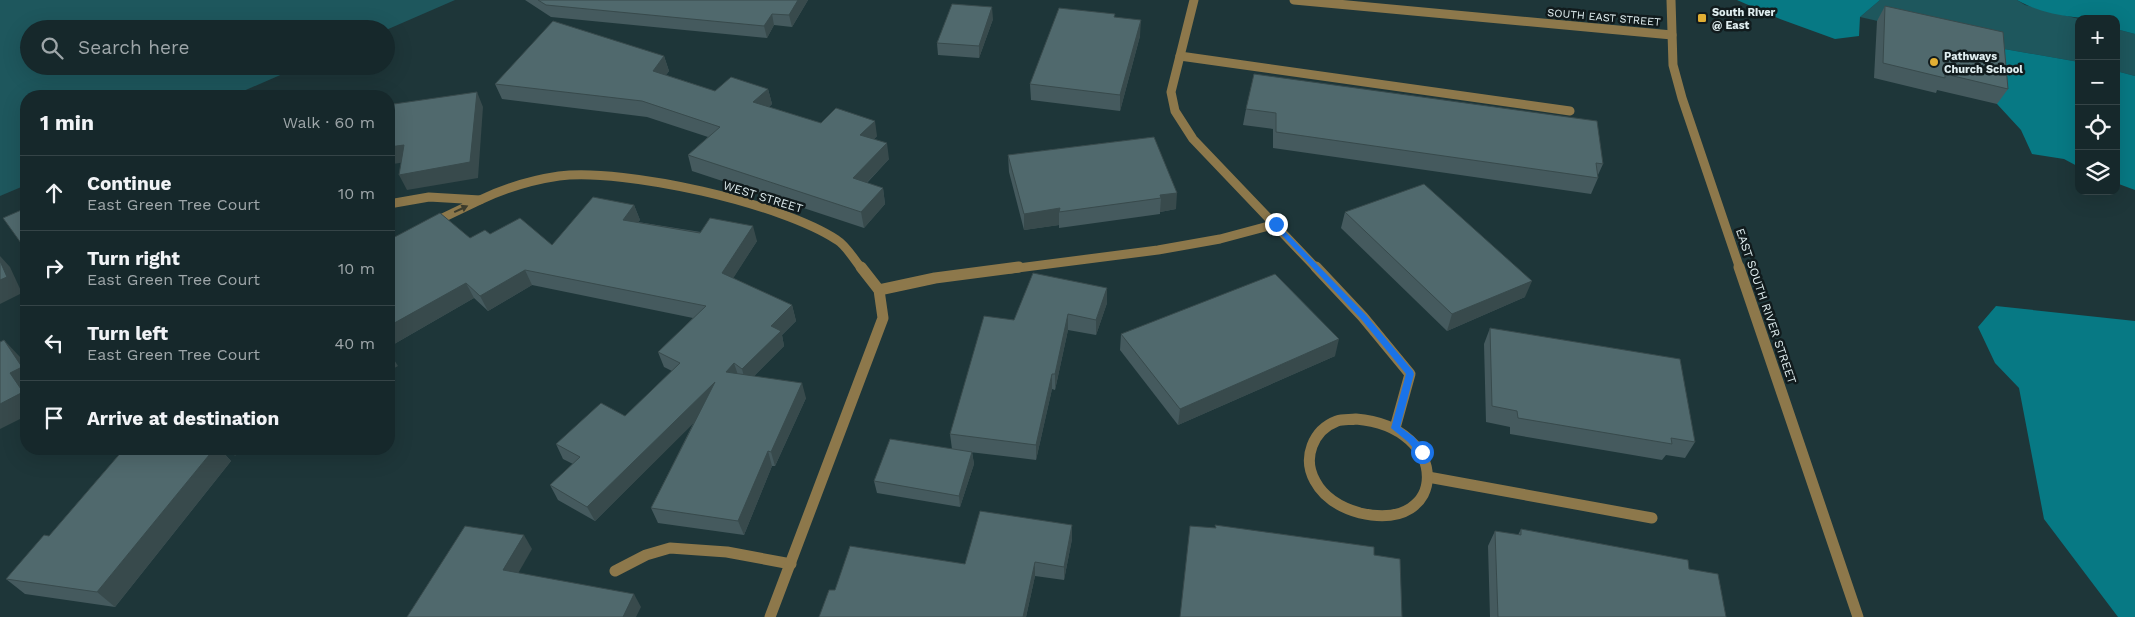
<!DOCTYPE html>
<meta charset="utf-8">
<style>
:root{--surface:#16282b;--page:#1f3033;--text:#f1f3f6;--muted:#9ea6a9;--line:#354447}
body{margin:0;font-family:"Work Sans",sans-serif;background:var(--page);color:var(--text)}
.controls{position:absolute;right:15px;top:15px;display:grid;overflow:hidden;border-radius:10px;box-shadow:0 5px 20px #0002}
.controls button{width:45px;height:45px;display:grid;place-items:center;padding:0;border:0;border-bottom:1px solid var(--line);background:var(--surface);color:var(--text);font:25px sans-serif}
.stop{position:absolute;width:15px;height:15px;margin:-11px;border:4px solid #1a73e8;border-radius:50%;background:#fff}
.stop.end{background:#1a73e8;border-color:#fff;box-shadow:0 1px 5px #0008}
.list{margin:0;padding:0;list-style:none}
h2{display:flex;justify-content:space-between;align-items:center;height:65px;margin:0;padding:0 20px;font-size:21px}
h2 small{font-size:16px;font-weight:400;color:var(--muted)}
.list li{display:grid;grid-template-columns:32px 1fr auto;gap:15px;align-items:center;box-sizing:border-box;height:75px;padding:0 20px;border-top:1px solid var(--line)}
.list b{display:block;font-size:19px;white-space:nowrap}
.list p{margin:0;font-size:16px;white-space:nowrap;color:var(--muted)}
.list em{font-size:16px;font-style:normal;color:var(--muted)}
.icon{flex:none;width:28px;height:28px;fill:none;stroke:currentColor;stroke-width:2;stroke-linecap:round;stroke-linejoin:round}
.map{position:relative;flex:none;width:2135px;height:617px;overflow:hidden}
.search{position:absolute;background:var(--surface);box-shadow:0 5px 20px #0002;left:20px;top:20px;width:375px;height:55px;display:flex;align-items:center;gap:12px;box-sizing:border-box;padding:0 18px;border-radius:28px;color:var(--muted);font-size:19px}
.panel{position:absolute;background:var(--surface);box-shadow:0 5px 20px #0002;left:20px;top:90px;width:375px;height:365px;border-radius:20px}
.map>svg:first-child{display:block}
</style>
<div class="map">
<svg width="2135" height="617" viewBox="0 0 2135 617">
<rect width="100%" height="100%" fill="#1e3639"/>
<g fill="#1e575d">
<path d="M 0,0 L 455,0 L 386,30 L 29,29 L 29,66 L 301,66 L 232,96 L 26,96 L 26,185 L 0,196 Z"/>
<path d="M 1880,0 L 2017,0 L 2025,5 L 2079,19 L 2079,62 L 1993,47 L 1860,17 Z"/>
<path d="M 2116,29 L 2135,34 L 2135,76 L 2116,71 Z"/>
</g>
<g fill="#077984">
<path d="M 1737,0 L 1880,0 L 1860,17 L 1859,36 L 1835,39 L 1780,19 Z"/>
<path d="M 2017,0 L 2135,0 L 2135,34 L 2116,29 L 2116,19 C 2083,19 2047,17 2017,0 Z"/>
<path d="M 1993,47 L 2079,62 L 2079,167 L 2064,159 L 2032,154 L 2021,130 L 1997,104 Z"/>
<path d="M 2116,71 L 2135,76 L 2135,190 L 2116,183 Z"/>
<path d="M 1996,306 L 2135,321 L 2135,617 L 2118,617 L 2044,519 L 2019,388 L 1995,363 L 1978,327 Z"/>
</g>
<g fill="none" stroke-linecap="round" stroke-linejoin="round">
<g stroke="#8d784b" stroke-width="9">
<path d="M 1180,56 L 1570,111"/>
<path d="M 1010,269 L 1158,250 L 1220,239 L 1276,224"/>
</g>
<g stroke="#8d784b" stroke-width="11">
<path d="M 879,290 L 935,278 L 1019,267"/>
<path d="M 1428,477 L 1652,518"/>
<path d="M 615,571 L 646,555 L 670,548 L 727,552 L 791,564"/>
</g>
<g stroke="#8d784b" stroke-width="9">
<path d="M 1194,0 L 1171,92 L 1175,111 L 1193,139 L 1317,269"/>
<path d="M 1294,0 L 1672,35"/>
<path d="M 480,200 C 505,188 532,180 559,176 C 626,168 781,203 837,240 C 847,246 854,260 862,269"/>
<path d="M 389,204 L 429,197 L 480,200 L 432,223"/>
</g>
<g stroke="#8d784b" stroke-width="11">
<path d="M 1316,267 L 1363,317 L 1410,374 L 1395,428"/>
<path d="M 1356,419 C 1452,427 1449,534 1360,513 C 1342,508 1324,498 1315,481 C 1302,458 1313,430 1337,421 C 1343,419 1350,420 1356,419 Z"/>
<path d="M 770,617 L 883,318 L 879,290 L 861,267"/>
</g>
<path stroke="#8d784b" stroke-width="9" d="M 1671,0 L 1673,65 L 1682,98 L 1740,269"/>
<path stroke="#8d784b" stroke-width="11" d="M 1739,267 L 1858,617"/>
</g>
<g fill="#455a5e">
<path d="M 525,0 L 808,0 L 792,27 L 774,25 L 767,38 L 551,17 Z"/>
<path d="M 1885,6 L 2008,89 L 1997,104 L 1937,90 L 1936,93 L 1874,78 L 1877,21 Z"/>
<path d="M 1115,17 L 1140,36 L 1120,111 L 1031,100 L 1030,84 Z"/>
<path d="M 993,19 L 979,58 L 938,55 L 937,43 Z"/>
<path d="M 664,56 L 669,71 L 666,75 L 715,91 L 768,89 L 772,104 L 769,107 L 821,123 L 877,136 L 874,139 L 889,159 L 867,183 L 883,188 L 885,204 L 864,228 L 692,171 L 688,155 L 708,137 L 647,117 L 502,99 L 495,84 Z"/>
<path d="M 1254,74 L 1603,164 L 1598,175 L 1598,178 L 1591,194 L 1273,148 L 1273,129 L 1243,125 L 1246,109 Z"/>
<path d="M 1154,137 L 1176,209 L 1160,212 L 1160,214 L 1059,228 L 1059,225 L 1024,230 L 1009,172 L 1008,155 Z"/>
<path d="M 634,205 L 640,220 L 638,222 L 757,241 L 733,278 L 792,305 L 796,321 L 782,335 L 784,346 L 754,376 L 806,398 L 775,466 L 772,466 L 744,535 L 658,523 L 651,508 L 694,422 L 595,521 L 558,500 L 550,485 L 573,464 L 563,459 L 556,444 L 625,416 L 672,371 L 664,367 L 658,352 L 693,318 L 532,285 L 488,311 L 474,298 L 389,347 L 470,238 L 490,234 L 552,245 Z"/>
<path d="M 1345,212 L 1525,297 L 1447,331 L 1341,228 Z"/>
<path d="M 1107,303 L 1096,335 L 1068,330 L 1055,390 L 1052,389 L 1036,460 L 961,451 L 972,452 L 974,464 L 960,507 L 877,493 L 874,481 L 952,449 L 950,434 L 1014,320 Z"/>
<path d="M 1490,328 L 1695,442 L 1685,458 L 1666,455 L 1662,460 L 1510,434 L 1510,427 L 1486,422 L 1484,344 Z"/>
<path d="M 1121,334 L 1335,356 L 1178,425 L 1120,350 Z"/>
<path d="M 124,449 L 220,449 L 231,461 L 115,607 L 25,594 L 6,579 L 49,536 Z"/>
<path d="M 1072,525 L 1072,539 L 1064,580 L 1035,576 L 1026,617 L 819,617 L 835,590 L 965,564 Z"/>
<path d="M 1521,529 L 1689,569 L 1726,617 L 1490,617 L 1488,546 L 1495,531 L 1518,535 Z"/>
</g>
<g fill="#384a4c">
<path d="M 798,0 L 808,0 L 792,27 L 789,15 Z"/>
<path d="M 992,7 L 993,19 L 979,58 L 979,46 Z"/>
<path d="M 772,14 L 774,25 L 767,38 L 764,26 Z"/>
<path d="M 1141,20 L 1140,36 L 1120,111 L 1120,95 Z"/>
<path d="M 664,56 L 669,71 L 658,86 L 653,71 Z"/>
<path d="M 768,89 L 772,104 L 757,117 L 753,102 Z"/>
<path d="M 477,92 L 483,107 L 478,178 L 407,190 L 399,175 Z"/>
<path d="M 875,121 L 877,136 L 863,151 L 860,135 Z"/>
<path d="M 887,143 L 889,159 L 856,194 L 853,178 Z"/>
<path d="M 404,145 L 412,161 L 393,164 L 389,155 L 389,147 Z"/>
<path d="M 883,188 L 885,204 L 864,228 L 861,212 Z"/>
<path d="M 1177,193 L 1176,209 L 1160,212 L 1161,198 L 1160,195 Z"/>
<path d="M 634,205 L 640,220 L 628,235 L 623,220 Z"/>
<path d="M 1060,208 L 1059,212 L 1059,225 L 1024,230 L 1024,214 Z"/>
<path d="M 753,226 L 757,241 L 727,288 L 722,273 Z"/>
<path d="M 0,256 L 10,267 L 22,293 L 0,304 Z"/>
<path d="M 525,270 L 532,285 L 488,311 L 480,296 Z"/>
<path d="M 1532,281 L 1525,297 L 1447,331 L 1452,314 Z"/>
<path d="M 466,283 L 474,298 L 389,347 L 389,326 Z"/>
<path d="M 1107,288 L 1107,303 L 1096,335 L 1096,320 Z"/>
<path d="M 792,305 L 796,321 L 782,335 L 784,346 L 746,384 L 742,369 L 771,326 Z"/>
<path d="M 1068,314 L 1068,330 L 1055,390 L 1055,374 Z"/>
<path d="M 1339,339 L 1335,356 L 1178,425 L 1180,409 Z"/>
<path d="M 4,340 L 20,357 L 26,366 L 26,416 L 0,429 L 0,404 Z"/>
<path d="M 389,352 L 398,366 L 389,371 Z"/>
<path d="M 734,363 L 739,378 L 726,372 Z"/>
<path d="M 1052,374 L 1052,389 L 1036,460 L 1036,445 Z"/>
<path d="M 715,382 L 720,397 L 595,521 L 587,507 Z"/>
<path d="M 802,383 L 806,398 L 775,466 L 771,452 Z"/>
<path d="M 214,449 L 220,449 L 231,461 L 115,607 L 97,592 Z"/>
<path d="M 230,449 L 241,449 L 235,456 Z"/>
<path d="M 768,451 L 772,466 L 744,535 L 738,521 Z"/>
<path d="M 972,452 L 974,464 L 960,507 L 959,496 Z"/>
<path d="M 1072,525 L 1072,539 L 1064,580 L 1064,567 Z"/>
<path d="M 524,535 L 532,549 L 512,584 L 503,570 Z"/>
<path d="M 1035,562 L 1035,576 L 1026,617 L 1023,617 Z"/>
<path d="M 634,594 L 641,607 L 636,617 L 623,617 Z"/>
</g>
<g fill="#50696d" stroke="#384a4c">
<path d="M 538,0 L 798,0 L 789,15 L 772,14 L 764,26 L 546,5 Z"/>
<path d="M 952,4 L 992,7 L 979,46 L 937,43 Z"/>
<path d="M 1885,6 L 2003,32 L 2008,89 L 1945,74 L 1945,78 L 1883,63 Z"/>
<path d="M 1059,8 L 1115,14 L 1114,17 L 1141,20 L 1120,95 L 1030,84 Z"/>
<path d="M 553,21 L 664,56 L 653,71 L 715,91 L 731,77 L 768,89 L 753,102 L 821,123 L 836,108 L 875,121 L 860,135 L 887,143 L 853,178 L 883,188 L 861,212 L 688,155 L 720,127 L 642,101 L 495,84 Z"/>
<path d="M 1254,74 L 1597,121 L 1603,164 L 1596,163 L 1598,178 L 1276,132 L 1276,113 L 1246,109 Z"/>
<path d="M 477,92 L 470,162 L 399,175 L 404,145 L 389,147 L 389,129 L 394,104 Z"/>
<path d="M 1154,137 L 1177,193 L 1160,195 L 1161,198 L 1059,212 L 1060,208 L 1024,214 L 1008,155 Z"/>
<path d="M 1424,184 L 1532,281 L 1452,314 L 1345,212 Z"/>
<path d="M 593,197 L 634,205 L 623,220 L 700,233 L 710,218 L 753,226 L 722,273 L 792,305 L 771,326 L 781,331 L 742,369 L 734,363 L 726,372 L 802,383 L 771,452 L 768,451 L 738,521 L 651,508 L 715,382 L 587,507 L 550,485 L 580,457 L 556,444 L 601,403 L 625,416 L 680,363 L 658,352 L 706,306 L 525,270 L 480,296 L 466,283 L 389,326 L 389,240 L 440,213 L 470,238 L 485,230 L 490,234 L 520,218 L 552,245 Z"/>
<path d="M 26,208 L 26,250 L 3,218 Z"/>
<path d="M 0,261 L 7,277 L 0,280 Z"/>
<path d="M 1033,273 L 1107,288 L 1096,320 L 1068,314 L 1055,374 L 1052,374 L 1036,445 L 950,434 L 984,316 L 1014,320 Z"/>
<path d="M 1275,274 L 1339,339 L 1180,409 L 1121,334 Z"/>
<path d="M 1490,328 L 1680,359 L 1695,442 L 1671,438 L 1672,444 L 1518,418 L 1517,411 L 1492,406 Z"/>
<path d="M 4,340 L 22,367 L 10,373 L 23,392 L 0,404 L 0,342 Z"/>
<path d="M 890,439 L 972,452 L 959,496 L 874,481 Z"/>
<path d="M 124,449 L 214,449 L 97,592 L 6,579 L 44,535 L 49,536 Z"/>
<path d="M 980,511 L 1072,525 L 1064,567 L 1035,562 L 1023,617 L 819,617 L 829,590 L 835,590 L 850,546 L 965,564 Z"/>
<path d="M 1215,525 L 1374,547 L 1374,555 L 1400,559 L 1402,617 L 1180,617 L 1190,526 L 1216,528 Z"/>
<path d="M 465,526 L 524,535 L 503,570 L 634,594 L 623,617 L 407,617 Z"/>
<path d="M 1521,529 L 1688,560 L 1689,569 L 1718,574 L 1726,617 L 1498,617 L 1495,531 L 1521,535 Z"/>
</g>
<defs><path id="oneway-solid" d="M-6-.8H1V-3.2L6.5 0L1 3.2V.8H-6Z" transform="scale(1.25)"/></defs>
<use fill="#3c3c2d" href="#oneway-solid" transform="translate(461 209) rotate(-25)"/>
<path fill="#1a73e8" d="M 1276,222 L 1366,315 L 1413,371 L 1414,374 L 1400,427 L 1414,437 L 1425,450 L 1425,455 L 1419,455 L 1408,442 L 1391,428 L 1406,374 L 1361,319 L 1273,226 L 1272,224 Z"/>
<g fill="#e1af34" stroke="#111b1d" stroke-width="2">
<rect x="1697" y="13" width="10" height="10" rx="2.5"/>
<circle cx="1934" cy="62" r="5"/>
</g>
<g text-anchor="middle" stroke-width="5" stroke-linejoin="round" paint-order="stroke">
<g font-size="11" font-weight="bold" fill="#e0eef0" stroke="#111b1d" text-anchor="start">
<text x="1712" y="16">South River<tspan x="1712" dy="13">@ East</tspan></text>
<text x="1944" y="60">Pathways<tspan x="1944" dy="13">Church School</tspan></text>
</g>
<g font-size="11" fill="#e0eef0" stroke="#111b1d">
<text transform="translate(1604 17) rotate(5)" y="4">SOUTH EAST STREET</text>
</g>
<g font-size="12" fill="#e0eef0" stroke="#111b1d">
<text transform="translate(763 197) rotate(17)" y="4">WEST STREET</text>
<text transform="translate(1766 306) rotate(71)" y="4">EAST SOUTH RIVER STREET</text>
</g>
</g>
</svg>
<div class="controls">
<button>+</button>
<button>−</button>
<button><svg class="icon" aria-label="locate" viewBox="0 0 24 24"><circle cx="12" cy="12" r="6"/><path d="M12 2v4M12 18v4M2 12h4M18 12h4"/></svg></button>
<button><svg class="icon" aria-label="layers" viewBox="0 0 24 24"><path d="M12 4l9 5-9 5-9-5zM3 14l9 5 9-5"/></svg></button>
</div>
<div class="stop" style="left:1422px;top:452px"></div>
<div class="stop end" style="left:1276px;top:224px"></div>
<div class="search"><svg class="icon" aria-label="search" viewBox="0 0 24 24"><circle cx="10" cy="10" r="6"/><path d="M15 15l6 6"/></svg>Search here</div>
<section class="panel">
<h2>1 min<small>Walk · 60 m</small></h2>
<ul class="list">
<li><svg class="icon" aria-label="ahead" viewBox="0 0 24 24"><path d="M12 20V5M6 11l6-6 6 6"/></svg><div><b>Continue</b><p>East Green Tree Court</p></div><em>10 m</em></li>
<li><svg class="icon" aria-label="right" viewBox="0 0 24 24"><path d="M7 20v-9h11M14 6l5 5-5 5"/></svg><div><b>Turn right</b><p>East Green Tree Court</p></div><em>10 m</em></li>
<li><svg class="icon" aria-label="left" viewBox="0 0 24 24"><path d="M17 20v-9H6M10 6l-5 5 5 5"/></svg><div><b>Turn left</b><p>East Green Tree Court</p></div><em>40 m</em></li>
<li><svg class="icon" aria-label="arrive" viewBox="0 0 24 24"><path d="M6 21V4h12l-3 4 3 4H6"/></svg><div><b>Arrive at destination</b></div></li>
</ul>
</section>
</div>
